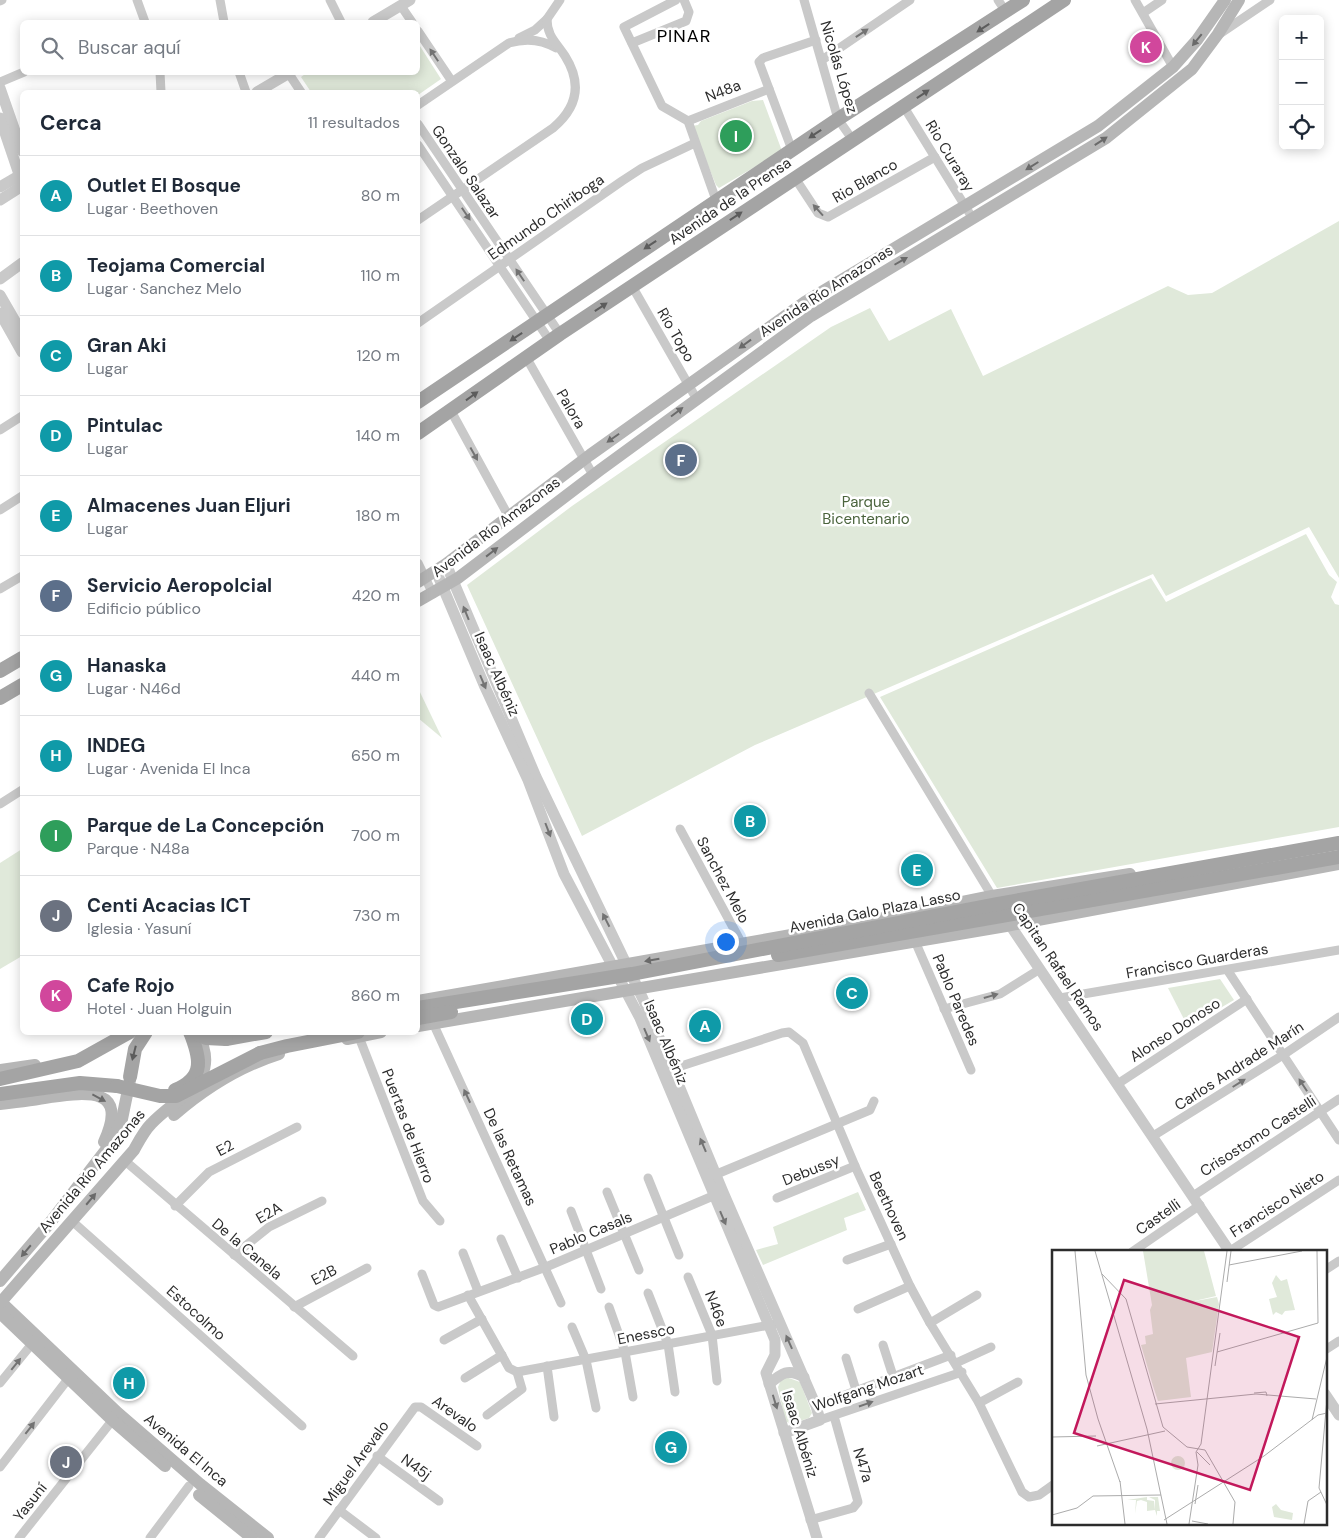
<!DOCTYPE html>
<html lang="es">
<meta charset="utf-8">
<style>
:root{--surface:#fff;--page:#f2f2f3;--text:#1f2937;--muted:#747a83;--line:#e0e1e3;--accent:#d83e39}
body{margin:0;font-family:"DM Sans",sans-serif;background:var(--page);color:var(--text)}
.controls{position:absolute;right:15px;top:15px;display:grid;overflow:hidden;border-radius:8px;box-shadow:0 2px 12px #0003}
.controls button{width:45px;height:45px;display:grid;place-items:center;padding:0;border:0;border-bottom:1px solid var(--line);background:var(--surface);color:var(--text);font:25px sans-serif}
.you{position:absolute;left:725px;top:941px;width:18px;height:18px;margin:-12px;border:4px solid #fff;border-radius:50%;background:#1a73e8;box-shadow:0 0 0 8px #1a73e833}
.badge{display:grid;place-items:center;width:32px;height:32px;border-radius:50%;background:var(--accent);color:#fff;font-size:16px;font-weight:700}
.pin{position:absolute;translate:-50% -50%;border:2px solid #fff;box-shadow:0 1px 5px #0006}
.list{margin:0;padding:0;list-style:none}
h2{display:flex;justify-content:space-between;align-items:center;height:65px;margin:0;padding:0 20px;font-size:21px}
h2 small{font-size:16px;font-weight:400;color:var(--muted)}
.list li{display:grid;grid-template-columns:32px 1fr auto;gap:15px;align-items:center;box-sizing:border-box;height:80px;padding:0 20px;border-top:1px solid var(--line)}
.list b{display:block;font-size:19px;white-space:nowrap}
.list p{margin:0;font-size:16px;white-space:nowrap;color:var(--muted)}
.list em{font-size:16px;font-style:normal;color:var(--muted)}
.icon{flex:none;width:28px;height:28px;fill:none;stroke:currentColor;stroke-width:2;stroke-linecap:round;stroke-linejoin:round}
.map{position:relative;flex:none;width:1339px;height:1538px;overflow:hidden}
.search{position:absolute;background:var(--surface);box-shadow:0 2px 12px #0003;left:20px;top:20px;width:400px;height:55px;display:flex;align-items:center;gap:12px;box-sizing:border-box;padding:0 18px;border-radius:8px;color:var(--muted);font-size:19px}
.panel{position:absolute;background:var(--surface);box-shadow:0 2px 12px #0003;left:20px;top:90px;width:400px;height:945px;border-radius:8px}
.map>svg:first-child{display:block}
</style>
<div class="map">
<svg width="1339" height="1538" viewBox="0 0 1339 1538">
<rect width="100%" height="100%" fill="#fff"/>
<g fill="#e0e9da">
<path d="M 418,43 L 441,79 L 418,95 L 418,92 L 311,92 L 301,77 L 308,72 L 418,72 Z"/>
<path d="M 763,100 L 782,151 L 719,188 L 716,185 L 692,126 L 698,125 L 701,121 L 752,101 Z"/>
<path d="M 1339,221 L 1339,578 L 1309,527 L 1166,596 L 1153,574 L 755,745 L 582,836 L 467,585 L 572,506 L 831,327 L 870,308 L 889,341 L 951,309 L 983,376 L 1168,286 L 1188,295 L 1212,293 Z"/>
<path d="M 1306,534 L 1329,575 L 1337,582 L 1331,597 L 1335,604 L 1339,605 L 1339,827 L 997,888 L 880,697 L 1151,578 L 1166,602 Z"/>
<path d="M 418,688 L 442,738 L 418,718 Z"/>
<path d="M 22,849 L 22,956 L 0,969 L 0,863 Z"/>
<path d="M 1220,979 L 1234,1000 L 1188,1027 L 1168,988 Z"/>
<path d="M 858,1192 L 866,1210 L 844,1218 L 847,1230 L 763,1265 L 756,1250 L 778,1244 L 773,1227 Z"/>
<path d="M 786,1377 L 800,1382 L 812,1413 L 809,1418 L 791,1424 L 785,1421 L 778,1387 L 781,1380 Z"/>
</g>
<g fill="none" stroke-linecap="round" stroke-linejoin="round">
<g stroke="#c9c9c9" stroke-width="9">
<path d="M 137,0 L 145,22"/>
<path d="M 220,0 L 224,22"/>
<path d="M 330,0 L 341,22"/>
<path d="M 676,0 L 624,27 L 662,106 L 688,121 L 716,200"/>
<path d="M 804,0 L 838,119 L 852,139"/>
<path d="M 998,0 L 1006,12"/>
<path d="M 1135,0 L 1173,67"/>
<path d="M 0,1 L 2,0"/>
<path d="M 401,6 L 412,22"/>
<path d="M 1143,13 L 1162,0"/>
<path d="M 418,31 L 451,80"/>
<path d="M 1221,33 L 1270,0"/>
<path d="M 519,38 L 535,30 L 547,19 L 560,0"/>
<path d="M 632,43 L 686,21 L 689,12 L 684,0"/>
<path d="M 822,60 L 910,0"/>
<path d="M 160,72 L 161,92"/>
<path d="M 239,72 L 246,92"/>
<path d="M 289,74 L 301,92"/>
<path d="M 0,82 L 24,72"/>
<path d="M 418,105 L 509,43 C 526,38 541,39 556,48"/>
<path d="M 904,107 L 973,219"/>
<path d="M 688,121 L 769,89"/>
<path d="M 418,124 L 560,334"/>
<path d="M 418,145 L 550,341"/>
<path d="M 792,150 L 759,62 L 763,58 L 816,40"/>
<path d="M 795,178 L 818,213 L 828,217 L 935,157"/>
<path d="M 418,220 L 553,128 C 578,107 582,83 565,56 C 556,42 547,36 547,19"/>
<path d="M 632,286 L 696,398"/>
<path d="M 418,323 L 622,181 L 642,168 L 695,143"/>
<path d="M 526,357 L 593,475"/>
<path d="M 451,411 L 509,517"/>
<path d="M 0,430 L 22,416"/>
<path d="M 0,510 L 22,496"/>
<path d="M 418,563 L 433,594"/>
<path d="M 0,589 L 22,576"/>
<path d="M 869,693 L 992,896"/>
<path d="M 0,804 L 22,790"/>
<path d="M 680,829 L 742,944"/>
<path d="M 915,941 L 971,1070"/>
<path d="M 1228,971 L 1339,1140"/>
<path d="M 1060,998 L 1339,950"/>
<path d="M 944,1009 L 1000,994 L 1040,969"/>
<path d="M 433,1023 L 561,1303"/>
<path d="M 359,1037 L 423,1201 L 440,1221"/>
<path d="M 672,1069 L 782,1033 L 789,1032 L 803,1043 L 855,1166 L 910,1286 L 930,1323 L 979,1403 L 1022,1492 L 1029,1497 L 1039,1495 L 1053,1485"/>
<path d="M 1119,1083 L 1247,999"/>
<path d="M 1153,1136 L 1283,1055 L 1339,1017"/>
<path d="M 124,1160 L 353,1356"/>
<path d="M 712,1176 L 870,1110 L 874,1101"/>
<path d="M 648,1178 L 679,1255"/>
<path d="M 607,1192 L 639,1270"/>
<path d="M 1193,1196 L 1339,1099"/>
<path d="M 777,1198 L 855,1166"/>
<path d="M 175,1206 L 209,1172 L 297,1127"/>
<path d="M 571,1211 L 601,1289"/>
<path d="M 72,1221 L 302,1426"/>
<path d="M 501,1239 L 518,1278"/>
<path d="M 1230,1251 L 1339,1180"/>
<path d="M 1132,1252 L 1200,1205"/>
<path d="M 463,1253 L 478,1291"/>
<path d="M 234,1255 L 269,1227 L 322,1201"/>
<path d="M 847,1260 L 891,1244"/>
<path d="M 1325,1270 L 1339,1261"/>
<path d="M 422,1274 L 434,1305 L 438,1307 L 546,1267 L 720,1193"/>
<path d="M 688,1277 L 712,1335 L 717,1381"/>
<path d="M 648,1293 L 668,1344 L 675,1392"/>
<path d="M 468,1295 L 509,1368 L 517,1372 L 775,1324"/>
<path d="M 294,1307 L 367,1268"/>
<path d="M 609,1307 L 625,1352 L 633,1397"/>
<path d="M 858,1309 L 910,1286"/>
<path d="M 930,1323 L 977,1295"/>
<path d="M 572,1327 L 586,1360 L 596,1408"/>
<path d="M 444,1340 L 482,1319"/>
<path d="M 883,1345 L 893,1376"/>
<path d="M 1325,1350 L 1339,1341"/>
<path d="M 846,1358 L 856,1390"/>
<path d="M 956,1363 L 991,1347"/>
<path d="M 547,1366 L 554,1417"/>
<path d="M 465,1378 L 502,1355"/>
<path d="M 0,1383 L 31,1345"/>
<path d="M 979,1403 L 1018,1382"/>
<path d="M 816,1406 L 951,1355"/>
<path d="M 487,1415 L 522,1389 L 517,1372"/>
<path d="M 820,1420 L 962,1372"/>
<path d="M 377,1456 L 439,1501"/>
<path d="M 0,1467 L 68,1379"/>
<path d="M 339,1510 L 376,1538"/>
<path d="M 810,1520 L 853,1508 L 858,1502 L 834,1416"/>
<path d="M 19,1538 L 115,1417"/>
<path d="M 150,1538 L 189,1486"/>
<path d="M 319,1538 L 415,1407 L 421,1407 L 477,1446"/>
</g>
<g stroke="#c9c9c9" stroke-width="11">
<path d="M 373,22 L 410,0"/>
<path d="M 0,88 L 22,151"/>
<path d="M 257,92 L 291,72"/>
<path d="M 0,118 L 22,183"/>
<path d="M 0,187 L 22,174"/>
<path d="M 0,200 L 22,186"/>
<path d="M 0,279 L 22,263"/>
<path d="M 0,295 L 22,333"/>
<path d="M 0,313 L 22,352"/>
<path d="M 446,564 L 536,777 L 643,999 L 723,1192 L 816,1406 L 820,1420 L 784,1433"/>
<path d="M 436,571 L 485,687 L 528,780 L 564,874 L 640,1018 L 775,1340 L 775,1355 L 766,1373 L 817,1538"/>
<path d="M 1006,919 L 1230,1252"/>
<path d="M 769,1384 C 782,1373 788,1368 804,1377"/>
<path d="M 1325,1394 L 1339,1415"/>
</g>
<g stroke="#b6b6b6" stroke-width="12">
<path d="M 418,582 L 446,564 L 590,455 L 805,302 L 1098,126 L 1173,67 L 1197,40 L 1225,0"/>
<path d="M 418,601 L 458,578 L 600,470 L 811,316 L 1106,138 L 1192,69 L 1218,34 L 1239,0"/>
<path d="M 418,1001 L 859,923 L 992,896 L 1130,874"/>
<path d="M 418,1026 L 1006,926 L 1339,864"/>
<path d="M 347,1039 L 381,1032"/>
<path d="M 0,1070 L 35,1065"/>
<path d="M 0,1104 C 17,1102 34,1100 50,1097 C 88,1092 129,1087 104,1142"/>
<path d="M 174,1115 C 204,1089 241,1066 279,1054"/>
<path d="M 0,1281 L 49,1224 L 109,1146 L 122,1119 L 130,1080"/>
<path d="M 0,1301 L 118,1413 L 200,1484 L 268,1538"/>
<path d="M 0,1303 L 134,1150 C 139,1141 144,1131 151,1124 C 179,1094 224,1082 197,1032"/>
<path d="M 0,1313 L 112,1420 L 165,1466"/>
<path d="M 199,1495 L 252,1538"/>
</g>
<g stroke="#a4a4a4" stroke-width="14">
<path d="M 418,402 L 838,119 L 1023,0"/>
<path d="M 418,433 L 560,334 L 1064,0"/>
<path d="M 0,671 L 22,658"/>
<path d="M 0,698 L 22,685"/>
<path d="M 778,955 L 1339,857"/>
<path d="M 418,1008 L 632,974 L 997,904 L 1339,843"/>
<path d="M 418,1018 L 451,1012"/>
<path d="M 226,1039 L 266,1032"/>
<path d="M 260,1053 L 287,1046 L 358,1032"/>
<path d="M 130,1077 L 135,1049 L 146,1032"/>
<path d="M 0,1079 L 78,1061 L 130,1032"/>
<path d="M 175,1090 C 206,1078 200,1057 190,1032"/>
<path d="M 0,1094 L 80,1083 L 117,1086"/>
</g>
<g stroke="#a4a4a4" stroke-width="14">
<path d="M 190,1032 L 206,1038 L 226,1039"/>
<path d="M 117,1086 L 160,1096 L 176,1096 L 260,1053"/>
</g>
</g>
<defs><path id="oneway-solid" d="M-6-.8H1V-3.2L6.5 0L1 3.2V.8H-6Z" transform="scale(1.25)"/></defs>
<g fill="#5c5c5c">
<use href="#oneway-solid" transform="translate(983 28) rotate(147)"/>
<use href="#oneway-solid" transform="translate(923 94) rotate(-34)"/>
<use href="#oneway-solid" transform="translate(815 134) rotate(146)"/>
<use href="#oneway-solid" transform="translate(736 216) rotate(-34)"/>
<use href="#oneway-solid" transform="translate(650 245) rotate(146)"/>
<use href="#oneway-solid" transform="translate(601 307) rotate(-34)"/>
<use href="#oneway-solid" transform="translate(516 337) rotate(146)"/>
<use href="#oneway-solid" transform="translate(472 396) rotate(-36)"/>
<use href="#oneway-solid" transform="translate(134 1053) rotate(104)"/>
</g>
<g fill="#737373">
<use href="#oneway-solid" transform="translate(862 33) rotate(-34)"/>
<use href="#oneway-solid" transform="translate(434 55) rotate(-124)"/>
<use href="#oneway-solid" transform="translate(818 210) rotate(-132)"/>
<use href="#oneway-solid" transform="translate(466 214) rotate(56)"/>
<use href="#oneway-solid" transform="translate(520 275) rotate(-124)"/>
<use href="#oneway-solid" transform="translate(474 454) rotate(61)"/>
<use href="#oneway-solid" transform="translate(466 613) rotate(-112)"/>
<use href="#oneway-solid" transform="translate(483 682) rotate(67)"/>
<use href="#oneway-solid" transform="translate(548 830) rotate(69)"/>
<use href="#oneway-solid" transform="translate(606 920) rotate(-117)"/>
<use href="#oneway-solid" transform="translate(991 996) rotate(-16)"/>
<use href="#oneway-solid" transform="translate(647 1035) rotate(67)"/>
<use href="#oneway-solid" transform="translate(1239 1083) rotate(-32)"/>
<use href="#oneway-solid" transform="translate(1303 1085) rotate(-123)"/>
<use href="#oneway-solid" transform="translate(467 1096) rotate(-115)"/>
<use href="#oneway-solid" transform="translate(703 1145) rotate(-113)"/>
<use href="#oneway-solid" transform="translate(723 1218) rotate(67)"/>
<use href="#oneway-solid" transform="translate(789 1342) rotate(-114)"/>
<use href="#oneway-solid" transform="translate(16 1364) rotate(-51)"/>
<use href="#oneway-solid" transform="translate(775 1402) rotate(73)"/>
<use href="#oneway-solid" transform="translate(866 1404) rotate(-19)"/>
<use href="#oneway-solid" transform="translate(30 1428) rotate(-52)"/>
</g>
<g fill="#6a6a6a">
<use href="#oneway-solid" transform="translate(1197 40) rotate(129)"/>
<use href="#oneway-solid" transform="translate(1101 141) rotate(-33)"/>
<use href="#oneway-solid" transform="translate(1032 166) rotate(148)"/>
<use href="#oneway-solid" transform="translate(901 261) rotate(-30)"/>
<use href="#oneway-solid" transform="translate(745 344) rotate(144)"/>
<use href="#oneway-solid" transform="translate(677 412) rotate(-37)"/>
<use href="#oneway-solid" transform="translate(613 438) rotate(145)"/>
<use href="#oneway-solid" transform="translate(492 552) rotate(-38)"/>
<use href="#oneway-solid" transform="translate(652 960) rotate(170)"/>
<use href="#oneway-solid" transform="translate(99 1098) rotate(28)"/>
<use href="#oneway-solid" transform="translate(91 1199) rotate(-50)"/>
<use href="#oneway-solid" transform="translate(26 1251) rotate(130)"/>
</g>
<g text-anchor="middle" stroke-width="5" stroke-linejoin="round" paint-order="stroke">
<g font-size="15" fill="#2c2c2c" stroke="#fff">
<text transform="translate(839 67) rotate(73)" y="5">Nicolás López</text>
<text transform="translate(723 91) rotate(-21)" y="5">N48a</text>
<text transform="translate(950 156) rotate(59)" y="5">Rio Curaray</text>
<text transform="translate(466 172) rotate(56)" y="5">Gonzalo Salazar</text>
<text transform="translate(865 181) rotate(-30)" y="5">Rio Blanco</text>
<text transform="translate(730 201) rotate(-34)" y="5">Avenida de la Prensa</text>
<text transform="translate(546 217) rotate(-35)" y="5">Edmundo Chiriboga</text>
<text transform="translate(826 291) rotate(-33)" y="5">Avenida Río Amazonas</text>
<text transform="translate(676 335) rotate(60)" y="5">Río Topo</text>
<text transform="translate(571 409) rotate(60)" y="5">Palora</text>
<text transform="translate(496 527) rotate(-37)" y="5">Avenida Río Amazonas</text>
<text transform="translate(497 674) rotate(66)" y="5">Isaac Albéniz</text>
<text transform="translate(723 880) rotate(62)" y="5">Sanchez Melo</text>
<text transform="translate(875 911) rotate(-11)" y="5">Avenida Galo Plaza Lasso</text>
<text transform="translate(1197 961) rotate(-10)" y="5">Francisco Guarderas</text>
<text transform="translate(1058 967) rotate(56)" y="5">Capitan Rafael Ramos</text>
<text transform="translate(956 1000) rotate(67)" y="5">Pablo Paredes</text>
<text transform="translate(1175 1030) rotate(-33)" y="5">Alonso Donoso</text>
<text transform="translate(666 1042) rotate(67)" y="5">Isaac Albéniz</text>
<text transform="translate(1239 1066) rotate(-33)" y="5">Carlos Andrade Marín</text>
<text transform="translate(408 1126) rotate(69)" y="5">Puertas de Hierro</text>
<text transform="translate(1258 1136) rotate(-33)" y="5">Crisostomo Castelli</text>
<text transform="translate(225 1148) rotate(-28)" y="5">E2</text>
<text transform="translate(510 1157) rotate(65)" y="5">De las Retamas</text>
<text transform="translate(811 1170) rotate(-22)" y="5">Debussy</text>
<text transform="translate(92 1171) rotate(-50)" y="5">Avenida Río Amazonas</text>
<text transform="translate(1277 1204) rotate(-33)" y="5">Francisco Nieto</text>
<text transform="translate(889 1206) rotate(65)" y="5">Beethoven</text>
<text transform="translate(269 1213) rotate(-30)" y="5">E2A</text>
<text transform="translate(1158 1217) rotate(-35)" y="5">Castelli</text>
<text transform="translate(591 1233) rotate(-23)" y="5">Pablo Casals</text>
<text transform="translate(247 1249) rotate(40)" y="5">De la Canela</text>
<text transform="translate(324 1275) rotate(-28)" y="5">E2B</text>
<text transform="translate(716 1309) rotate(69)" y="5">N46e</text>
<text transform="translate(196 1313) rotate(42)" y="5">Estocolmo</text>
<text transform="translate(646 1334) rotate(-11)" y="5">Enessco</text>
<text transform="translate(868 1388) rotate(-19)" y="5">Wolfgang Mozart</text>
<text transform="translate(455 1414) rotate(35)" y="5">Arevalo</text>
<text transform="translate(800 1434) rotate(73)" y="5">Isaac Albéniz</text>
<text transform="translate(186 1450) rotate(40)" y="5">Avenida El Inca</text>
<text transform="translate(356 1463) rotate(-54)" y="5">Miguel Arevalo</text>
<text transform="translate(863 1465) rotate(73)" y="5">N47a</text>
<text transform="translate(416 1467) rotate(36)" y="5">N45j</text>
<text transform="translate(30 1502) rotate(-52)" y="5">Yasuní</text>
</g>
<g font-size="15" fill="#4b643d" stroke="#fff">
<text x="866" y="507">Parque<tspan x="866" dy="17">Bicentenario</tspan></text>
</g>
<g font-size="18" letter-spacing="1" fill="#000" stroke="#fff">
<text x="684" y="42">PINAR</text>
</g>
</g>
<g transform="translate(1052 1250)">
<rect width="275" height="275" fill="#fff"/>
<path d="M 91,1 L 152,1 L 164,46 L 138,52 L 165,47 L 167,54 L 160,102 L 134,108 L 139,147 L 106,151 L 101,136 L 89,95 L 94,94 L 93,86 L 101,84 L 98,60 L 100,55 ZM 224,25 L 229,31 L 235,29 L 243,60 L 233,61 L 230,65 L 224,62 L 221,65 L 217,49 L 225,47 L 220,33 ZM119 213a7 7 0 1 1 14 0a7 7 0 1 1-14 0ZM 95,247 L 95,250 L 102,251 L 103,260 L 103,250 L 97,247 L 106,247 L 108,261 L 105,261 L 105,266 L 103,260 L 95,261 L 95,252 L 89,250 L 85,251 L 83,264 L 84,250 L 75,250 ZM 224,254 L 229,260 L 241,263 L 240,270 L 222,267 L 220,257 Z" fill="#e0e9da"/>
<path fill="none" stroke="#ababab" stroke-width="1" d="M 23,1 L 34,125 L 46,169 L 68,232M 43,1 L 95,179 L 115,274M 265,1 L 266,73M 177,15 L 250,1M 50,24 L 74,49 L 111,177 L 135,197 L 153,200 L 183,252 L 181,274M 175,32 L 179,1M 165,102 L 266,73M 163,116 L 168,83M 202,143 L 214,142 L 215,146M 275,149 L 267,238 L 275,255M 103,154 L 204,144 L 264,149M 260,170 L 275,107M 0,187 L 44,186M 45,196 L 113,181M 145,202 L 158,215M 68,231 L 73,274M 143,254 L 146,235M 0,265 L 25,258 L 41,246 L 109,245M 112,270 L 212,206 L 266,165 L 275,163M 140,271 L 156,274M 137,274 L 146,215 L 144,202 L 149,194 L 175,1M 252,274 L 256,251 L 269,242"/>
<path fill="#c2185b" fill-opacity="0.15" stroke="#c2185b" stroke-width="2.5" d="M 72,30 L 247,87 L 198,240 L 22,183 Z"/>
<rect width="275" height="275" fill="none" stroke="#2c2c2c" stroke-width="2.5"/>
</g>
</svg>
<div class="controls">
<button>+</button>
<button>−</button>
<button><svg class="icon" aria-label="locate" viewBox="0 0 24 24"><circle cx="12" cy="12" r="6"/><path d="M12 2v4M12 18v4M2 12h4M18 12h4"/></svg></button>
</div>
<div class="you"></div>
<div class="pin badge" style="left:705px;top:1026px;background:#0f9aa8">A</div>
<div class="pin badge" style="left:750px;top:821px;background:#0f9aa8">B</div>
<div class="pin badge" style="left:852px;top:993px;background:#0f9aa8">C</div>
<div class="pin badge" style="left:587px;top:1019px;background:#0f9aa8">D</div>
<div class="pin badge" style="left:917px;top:870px;background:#0f9aa8">E</div>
<div class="pin badge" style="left:681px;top:460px;background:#5c6f8a">F</div>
<div class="pin badge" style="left:671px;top:1447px;background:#0f9aa8">G</div>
<div class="pin badge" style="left:129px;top:1383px;background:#0f9aa8">H</div>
<div class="pin badge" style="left:736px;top:136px;background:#2e9e5b">I</div>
<div class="pin badge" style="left:66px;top:1462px;background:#6b7280">J</div>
<div class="pin badge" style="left:1146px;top:47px;background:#d1479c">K</div>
<div class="search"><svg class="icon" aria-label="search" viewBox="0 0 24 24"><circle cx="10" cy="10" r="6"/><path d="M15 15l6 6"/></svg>Buscar aquí</div>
<section class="panel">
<h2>Cerca<small>11 resultados</small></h2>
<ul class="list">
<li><span class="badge" style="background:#0f9aa8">A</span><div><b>Outlet El Bosque</b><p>Lugar · Beethoven</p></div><em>80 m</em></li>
<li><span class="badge" style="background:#0f9aa8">B</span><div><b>Teojama Comercial</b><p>Lugar · Sanchez Melo</p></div><em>110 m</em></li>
<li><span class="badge" style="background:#0f9aa8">C</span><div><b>Gran Aki</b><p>Lugar</p></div><em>120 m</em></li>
<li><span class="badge" style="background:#0f9aa8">D</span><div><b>Pintulac</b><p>Lugar</p></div><em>140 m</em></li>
<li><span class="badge" style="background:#0f9aa8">E</span><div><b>Almacenes Juan Eljuri</b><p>Lugar</p></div><em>180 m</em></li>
<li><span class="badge" style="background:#5c6f8a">F</span><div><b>Servicio Aeropolcial</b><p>Edificio público</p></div><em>420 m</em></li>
<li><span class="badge" style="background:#0f9aa8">G</span><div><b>Hanaska</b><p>Lugar · N46d</p></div><em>440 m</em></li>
<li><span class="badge" style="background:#0f9aa8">H</span><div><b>INDEG</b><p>Lugar · Avenida El Inca</p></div><em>650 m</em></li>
<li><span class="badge" style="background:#2e9e5b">I</span><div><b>Parque de La Concepción</b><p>Parque · N48a</p></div><em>700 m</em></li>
<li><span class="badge" style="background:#6b7280">J</span><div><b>Centi Acacias ICT</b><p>Iglesia · Yasuní</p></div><em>730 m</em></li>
<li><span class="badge" style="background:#d1479c">K</span><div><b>Cafe Rojo</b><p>Hotel · Juan Holguin</p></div><em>860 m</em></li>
</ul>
</section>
</div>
